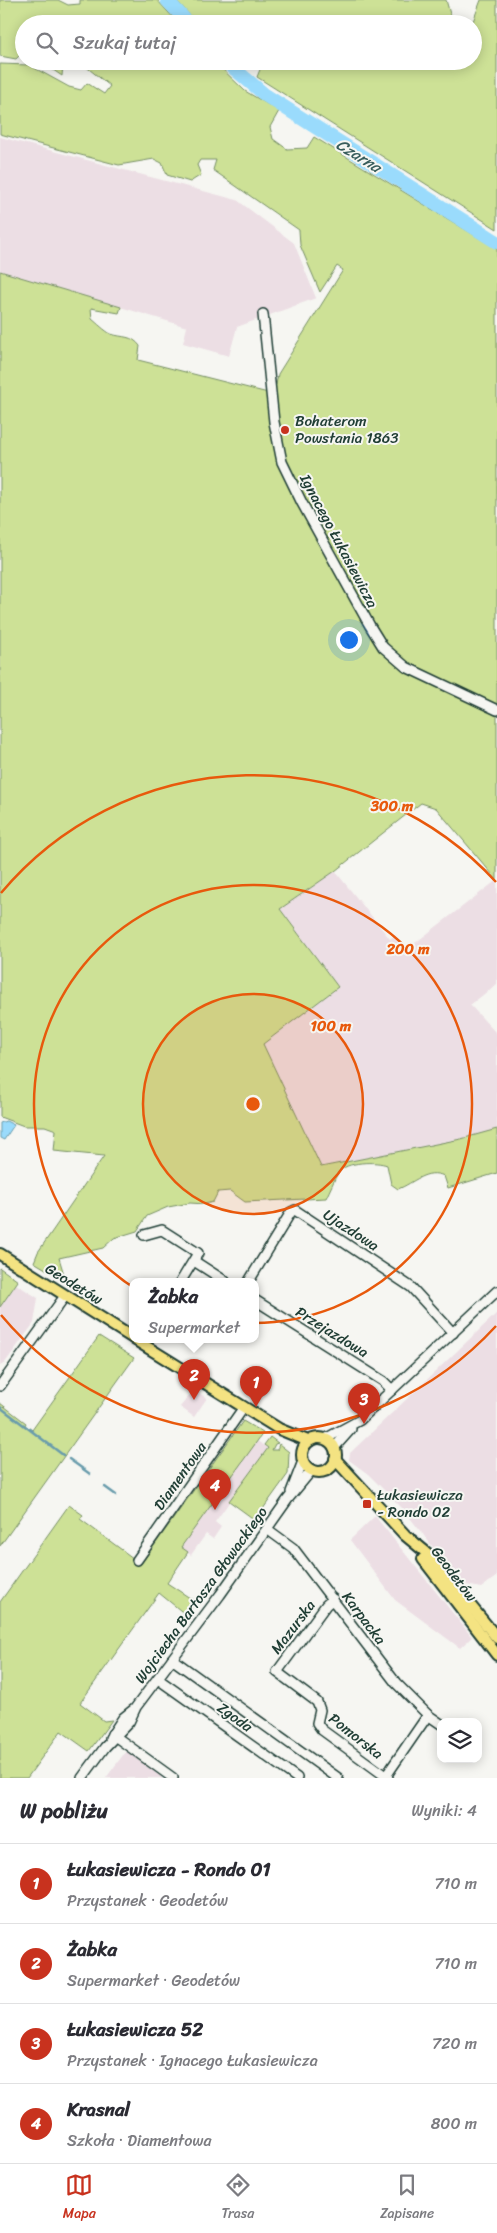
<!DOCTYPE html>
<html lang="pl">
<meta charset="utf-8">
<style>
:root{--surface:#fff;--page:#f2f2f3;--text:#2b2b33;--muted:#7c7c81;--line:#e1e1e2;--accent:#c8321e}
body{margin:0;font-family:Sriracha,sans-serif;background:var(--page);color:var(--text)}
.controls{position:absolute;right:15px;bottom:15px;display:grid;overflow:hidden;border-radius:10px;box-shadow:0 2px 12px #0003}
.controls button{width:45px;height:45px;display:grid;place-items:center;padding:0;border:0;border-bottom:1px solid var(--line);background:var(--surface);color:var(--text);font:25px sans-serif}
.you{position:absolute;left:348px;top:639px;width:18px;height:18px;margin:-12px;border:4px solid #fff;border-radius:50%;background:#1a73e8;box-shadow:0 0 0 8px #1a73e833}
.badge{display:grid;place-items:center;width:32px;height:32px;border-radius:50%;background:var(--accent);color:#fff;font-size:16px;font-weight:700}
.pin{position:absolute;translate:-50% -41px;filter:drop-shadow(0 1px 2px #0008)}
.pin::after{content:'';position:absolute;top:26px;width:18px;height:15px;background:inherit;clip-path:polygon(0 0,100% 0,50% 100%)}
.popup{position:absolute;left:129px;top:1278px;width:130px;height:65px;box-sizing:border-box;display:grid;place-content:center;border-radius:10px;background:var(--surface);filter:drop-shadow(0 1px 4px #0005);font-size:16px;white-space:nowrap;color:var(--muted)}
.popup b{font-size:19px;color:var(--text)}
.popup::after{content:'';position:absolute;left:50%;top:100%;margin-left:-10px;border:10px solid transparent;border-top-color:var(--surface)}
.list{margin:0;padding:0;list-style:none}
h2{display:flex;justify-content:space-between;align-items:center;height:65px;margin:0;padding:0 20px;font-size:21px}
h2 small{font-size:16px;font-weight:400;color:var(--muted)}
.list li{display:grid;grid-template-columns:32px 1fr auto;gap:15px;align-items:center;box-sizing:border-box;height:80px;padding:0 20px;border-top:1px solid var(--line)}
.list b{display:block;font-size:19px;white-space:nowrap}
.list p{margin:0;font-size:16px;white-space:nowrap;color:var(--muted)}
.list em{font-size:16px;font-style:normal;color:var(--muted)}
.icon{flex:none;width:28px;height:28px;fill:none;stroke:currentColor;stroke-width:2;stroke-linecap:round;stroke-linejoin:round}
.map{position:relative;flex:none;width:497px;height:1778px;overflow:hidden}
.search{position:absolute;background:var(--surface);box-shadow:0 2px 12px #0003;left:15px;right:15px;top:15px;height:55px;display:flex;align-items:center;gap:12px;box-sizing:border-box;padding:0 18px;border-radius:28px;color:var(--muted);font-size:19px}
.sheet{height:385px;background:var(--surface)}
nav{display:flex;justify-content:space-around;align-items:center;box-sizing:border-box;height:70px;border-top:1px solid var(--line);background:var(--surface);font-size:14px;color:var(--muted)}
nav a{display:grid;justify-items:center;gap:2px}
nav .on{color:var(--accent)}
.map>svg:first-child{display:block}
</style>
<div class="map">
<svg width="497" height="1778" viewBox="0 0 497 1778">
<rect width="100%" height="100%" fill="#f6f6f2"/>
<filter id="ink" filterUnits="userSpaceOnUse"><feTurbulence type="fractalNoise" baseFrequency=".02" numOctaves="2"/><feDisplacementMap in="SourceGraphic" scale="10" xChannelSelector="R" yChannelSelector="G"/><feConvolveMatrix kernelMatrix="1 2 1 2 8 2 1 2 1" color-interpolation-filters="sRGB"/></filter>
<g filter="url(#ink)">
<g fill="#ecdee4">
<path d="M 0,137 L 237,200 L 294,243 L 316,298 L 237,327 L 229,356 L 183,343 L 187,327 L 0,271 Z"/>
<path d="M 335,871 L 390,939 L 395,935 L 406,950 L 497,880 L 497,984 L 470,1005 L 497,1034 L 497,1132 L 321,1167 L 263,1044 L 338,987 L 280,909 Z"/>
<path d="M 16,1284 L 38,1298 L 34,1323 L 4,1364 L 0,1365 L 0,1307 Z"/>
<path d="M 497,1313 L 497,1576 L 481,1588 L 462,1584 L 403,1509 L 368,1474 L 349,1460 L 350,1453 Z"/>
<path d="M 194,1390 L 207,1398 L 194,1417 L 180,1407 Z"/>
<path d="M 257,1441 L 268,1448 L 215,1522 L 221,1527 L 213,1539 L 206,1534 L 191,1555 L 188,1553 L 166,1583 L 159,1577 Z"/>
<path d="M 375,1516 L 472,1637 L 460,1648 L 395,1600 L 350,1540 Z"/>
<path d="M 126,1751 L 163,1778 L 106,1778 Z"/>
</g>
<g fill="#cde196" stroke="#768f65">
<path d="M 0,0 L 58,0 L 68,5 L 80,4 L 80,0 L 157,0 L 179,24 L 24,24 L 24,51 L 16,59 L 0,56 Z"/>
<path d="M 176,0 L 446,0 L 450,14 L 463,24 L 198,24 Z"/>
<path d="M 481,0 L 497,0 L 497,229 L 257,77 L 261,67 L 255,61 L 473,61 L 472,24 Z"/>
<path d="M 40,61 L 60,61 L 63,64 L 62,76 Z"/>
<path d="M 79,61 L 214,61 L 245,91 L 279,111 L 270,127 L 273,139 L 287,149 L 307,148 L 314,137 L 497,249 L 497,880 L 436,808 L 421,803 L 335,871 L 280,909 L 338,987 L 263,1044 L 321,1167 L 461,1139 L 497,1129 L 497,1173 L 448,1188 L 444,1176 C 426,1168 414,1183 398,1189 L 391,1184 L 387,1165 C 377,1161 345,1161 338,1173 C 334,1180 330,1190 326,1198 L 245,1202 L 230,1191 L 218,1192 L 213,1202 L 205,1204 L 190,1203 L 168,1207 L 147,1216 L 137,1231 L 114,1238 L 103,1248 L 59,1258 L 66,1281 L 34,1262 L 38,1252 L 104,1156 L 54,1151 L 56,1130 L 45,1126 L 24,1126 L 0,1117 L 0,271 L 121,307 L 119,313 L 91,308 L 92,319 C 97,323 105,331 111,334 C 123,338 132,335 140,346 L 138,360 L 268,393 L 276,385 L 278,374 L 343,270 L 337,266 L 320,292 L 300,245 L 299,230 L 213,170 L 216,160 L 200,160 L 197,165 L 201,175 L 190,182 L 167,175 L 162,163 L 154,159 L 119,165 L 0,134 L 0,64 L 29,65 L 69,87 L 81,90 L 87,83 L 104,94 L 110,86 Z"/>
<path d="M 0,1268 L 18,1281 L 0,1307 Z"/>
<path d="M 99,1336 L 134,1358 L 0,1546 L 0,1403 L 26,1423 L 25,1425 L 32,1430 Z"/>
<path d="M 243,1421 L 263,1433 L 181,1547 L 188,1552 L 167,1583 L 196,1602 L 186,1615 L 159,1593 L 80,1703 L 104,1721 L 112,1720 L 89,1751 L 61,1731 L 27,1778 L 0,1778 L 0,1602 L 69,1505 L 83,1515 L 80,1519 L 141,1564 Z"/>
<path d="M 270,1437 L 278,1443 L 275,1444 L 272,1450 L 277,1450 L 279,1444 L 289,1452 L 288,1474 L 255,1520 L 229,1501 L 268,1448 L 264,1445 Z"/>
</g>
<path fill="#9adbfc" stroke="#699cac" d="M 6,1121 L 14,1125 L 4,1140 L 0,1138 L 0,1123 Z"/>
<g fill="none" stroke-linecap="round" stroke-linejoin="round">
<g stroke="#699cac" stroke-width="2.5">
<path d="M 0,1407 L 63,1455"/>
<path d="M 69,1459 L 90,1474"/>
<path d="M 105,1487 L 116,1495"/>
</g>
<g stroke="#9adbfc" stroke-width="14">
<path d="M 167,0 L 189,24"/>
<path d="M 225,61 L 265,95 L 497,242"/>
</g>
<defs>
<g id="minor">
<path d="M 263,314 L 274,422 L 282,462 L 302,503 L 370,626 L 383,647 L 406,667 L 497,710"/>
<path d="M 144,1235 L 162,1230 L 198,1253 L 181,1281"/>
<path d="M 194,1261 L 225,1281"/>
<path d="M 249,1281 L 291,1212 L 295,1210 L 411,1287 L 453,1333"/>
<path d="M 255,1300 L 383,1381 L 392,1390"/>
<path d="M 0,1386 L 65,1296"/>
<path d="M 325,1439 L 360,1420 L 497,1291"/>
<path d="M 334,1448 L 351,1429"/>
<path d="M 291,1492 L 303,1461"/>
<path d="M 267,1529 L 293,1548 L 396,1683 L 428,1715 L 441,1724"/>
<path d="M 137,1560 L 244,1407"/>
<path d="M 333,1599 L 326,1605 L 277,1672 L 317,1702 L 320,1710 L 317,1723 L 322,1730 L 388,1778"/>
<path d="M 172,1659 L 338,1778"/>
<path d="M 158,1679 L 297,1778"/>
<path d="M 112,1734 L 173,1778"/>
<path d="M 110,1738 L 123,1718 L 133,1710"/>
<path d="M 386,1776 L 428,1715"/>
<path d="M 82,1778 L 105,1747 L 129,1722 L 136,1707 L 220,1595 L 288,1499 L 312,1470"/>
</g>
<g id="major">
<path d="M 0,1254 L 133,1338"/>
<path d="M 134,1339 L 279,1429 L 308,1441"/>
<circle cx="319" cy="1455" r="17"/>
<path d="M 335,1459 L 405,1535 L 428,1554 L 497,1638"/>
<path d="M 423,1559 L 497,1655"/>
</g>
</defs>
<use href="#minor" stroke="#1f3d34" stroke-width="12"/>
<use href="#major" stroke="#1f3d34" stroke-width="14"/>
<use href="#minor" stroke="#f6f6f2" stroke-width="9"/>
<use href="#major" stroke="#f4e382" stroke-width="10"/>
</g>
</g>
<circle cx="253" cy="1104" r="110" fill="#e8590c" fill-opacity=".12"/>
<g fill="none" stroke="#e8590c" stroke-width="2.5">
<circle cx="253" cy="1104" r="110"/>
<circle cx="253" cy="1104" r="219"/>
<path d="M496 1326A329 329 0 0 1 1 1315M1 893A329 329 0 0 1 496 882"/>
</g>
<g fill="#c8321e" stroke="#f6f6f2" stroke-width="2">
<circle cx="285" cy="430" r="5"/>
<rect x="362" y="1499" width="10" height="10" rx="2.5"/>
</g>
<g text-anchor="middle" stroke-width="4" stroke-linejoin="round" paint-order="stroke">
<g font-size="15" fill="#1f3d34" stroke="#f6f6f2" text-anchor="start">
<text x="295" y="426">Bohaterom<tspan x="295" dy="17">Powstania 1863</tspan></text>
<text x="377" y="1500">Łukasiewicza<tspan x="377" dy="17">- Rondo 02</tspan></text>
</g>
<g font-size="15" fill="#1f3d34" stroke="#f6f6f2">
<text transform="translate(339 541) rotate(62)" y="5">Ignacego Łukasiewicza</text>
<text transform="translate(351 1230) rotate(33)" y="5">Ujazdowa</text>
<text transform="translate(74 1284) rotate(32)" y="5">Geodetów</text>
<text transform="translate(332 1332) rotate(32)" y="5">Przejazdowa</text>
<text transform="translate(180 1476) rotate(-55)" y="5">Diamentowa</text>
<text transform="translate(454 1574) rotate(53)" y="5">Geodetów</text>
<text transform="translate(201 1595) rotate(-54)" y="5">Wojciecha Bartosza Głowackiego</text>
<text transform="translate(364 1618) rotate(53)" y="5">Karpacka</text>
<text transform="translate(293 1627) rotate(-53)" y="5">Mazurska</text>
<text transform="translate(235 1717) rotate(36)" y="5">Zgoda</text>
<text transform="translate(356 1736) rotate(38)" y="5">Pomorska</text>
</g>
<g font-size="16" font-style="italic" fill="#385d5c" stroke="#f6f6f2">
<text transform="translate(359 155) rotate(32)" y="6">Czarna</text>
</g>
</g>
<circle cx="253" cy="1104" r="8" fill="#e8590c" stroke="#f6f6f2" stroke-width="2.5"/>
<g font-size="15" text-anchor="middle" font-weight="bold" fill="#e8590c" stroke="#f6f6f2" stroke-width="4" stroke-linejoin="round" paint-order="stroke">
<text x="392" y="811">300 m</text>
<text x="408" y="954">200 m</text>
<text x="331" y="1031">100 m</text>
</g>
</svg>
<div class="controls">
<button><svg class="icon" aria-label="layers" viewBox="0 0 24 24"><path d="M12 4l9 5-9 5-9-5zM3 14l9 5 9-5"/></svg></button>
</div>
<div class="you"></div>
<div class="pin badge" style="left:256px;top:1407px">1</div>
<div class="pin badge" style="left:194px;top:1400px">2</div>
<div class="popup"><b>Żabka</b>Supermarket</div>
<div class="pin badge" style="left:364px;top:1424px">3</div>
<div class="pin badge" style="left:215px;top:1510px">4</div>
<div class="search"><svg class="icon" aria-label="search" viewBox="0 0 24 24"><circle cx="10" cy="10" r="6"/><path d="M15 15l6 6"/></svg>Szukaj tutaj</div>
</div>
<section class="sheet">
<h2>W pobliżu<small>Wyniki: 4</small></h2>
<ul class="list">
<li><span class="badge">1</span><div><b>Łukasiewicza - Rondo 01</b><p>Przystanek · Geodetów</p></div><em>710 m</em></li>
<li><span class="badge">2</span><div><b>Żabka</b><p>Supermarket · Geodetów</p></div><em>710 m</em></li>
<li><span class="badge">3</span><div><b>Łukasiewicza 52</b><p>Przystanek · Ignacego Łukasiewicza</p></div><em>720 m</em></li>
<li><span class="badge">4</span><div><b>Krasnal</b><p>Szkoła · Diamentowa</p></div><em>800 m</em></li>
</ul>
</section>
<nav>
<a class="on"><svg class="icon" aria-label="map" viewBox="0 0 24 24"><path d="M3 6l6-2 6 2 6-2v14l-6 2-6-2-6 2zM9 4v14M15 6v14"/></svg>Mapa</a>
<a><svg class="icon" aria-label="directions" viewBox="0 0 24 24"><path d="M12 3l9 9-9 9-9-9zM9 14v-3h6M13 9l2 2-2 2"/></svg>Trasa</a>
<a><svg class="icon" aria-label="saved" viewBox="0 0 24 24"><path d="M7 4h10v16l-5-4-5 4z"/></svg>Zapisane</a>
</nav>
